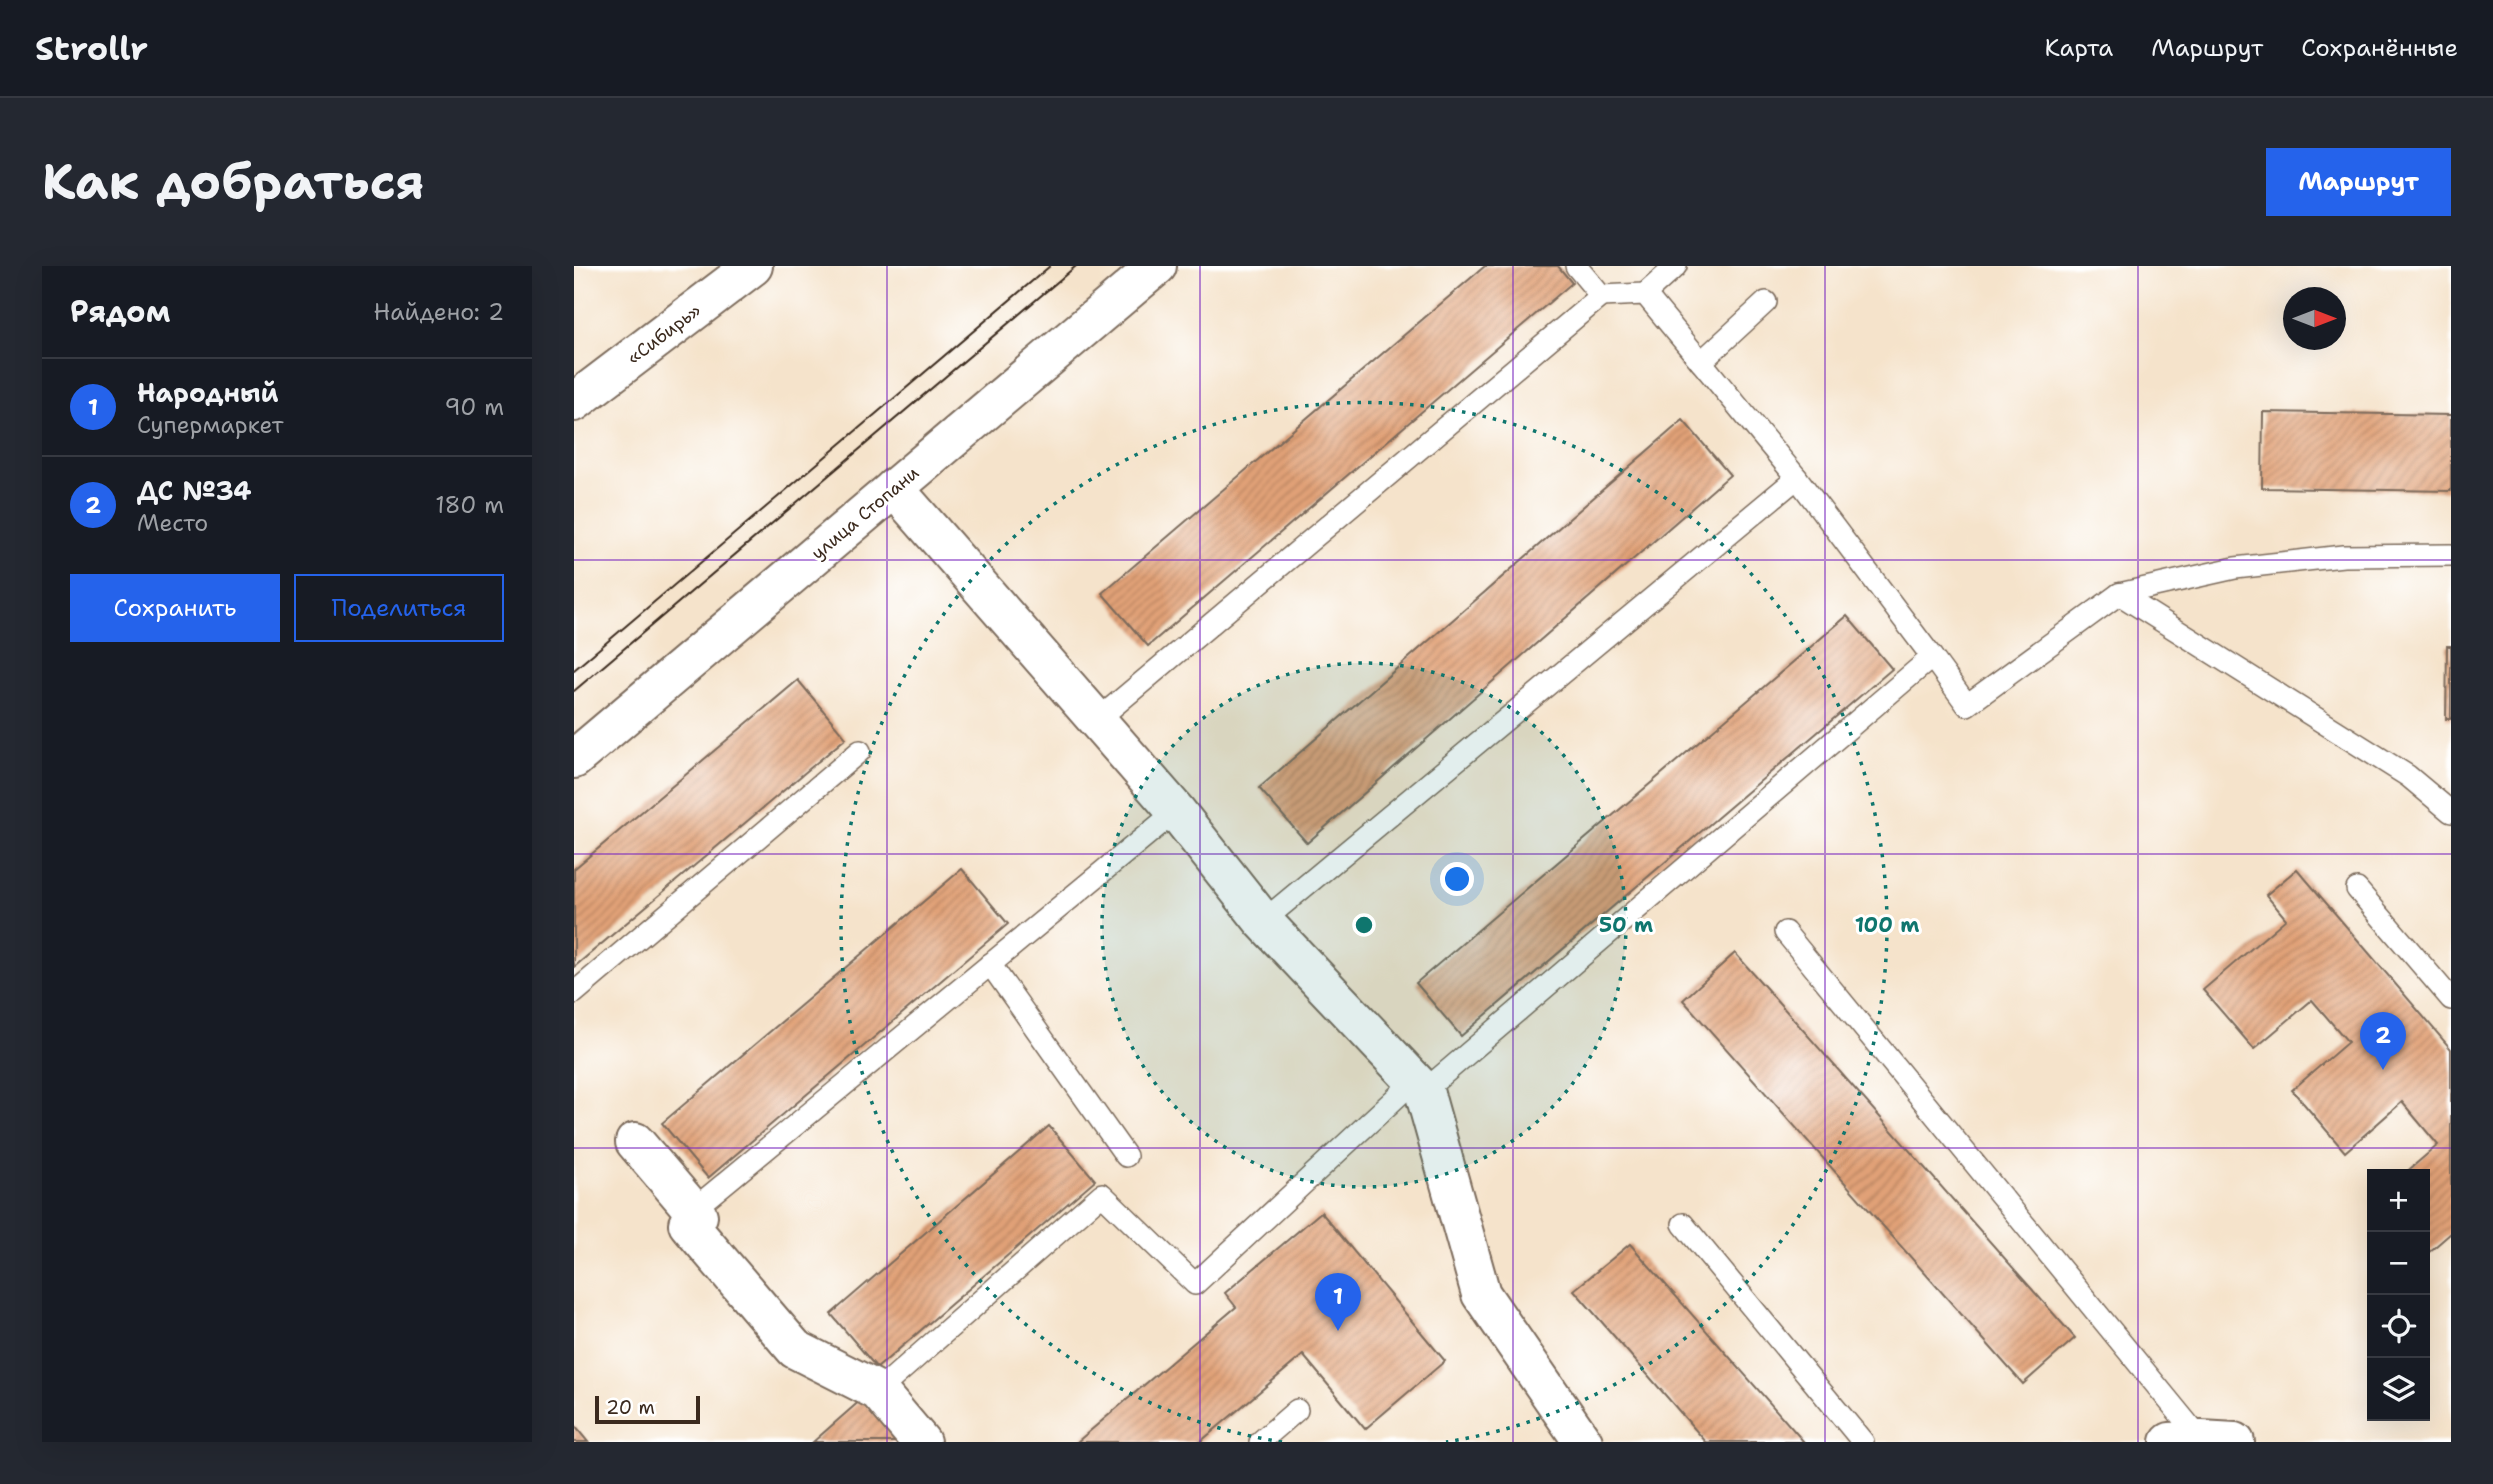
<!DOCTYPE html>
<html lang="ru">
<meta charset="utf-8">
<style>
:root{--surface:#171b24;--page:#242831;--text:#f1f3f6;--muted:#9ea1a6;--line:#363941;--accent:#2563eb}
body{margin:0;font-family:"Shantell Sans",sans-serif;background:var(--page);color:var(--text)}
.controls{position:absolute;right:21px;bottom:21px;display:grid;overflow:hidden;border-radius:0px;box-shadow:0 7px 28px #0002}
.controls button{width:63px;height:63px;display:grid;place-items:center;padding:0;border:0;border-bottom:2px solid var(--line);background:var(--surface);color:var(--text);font:35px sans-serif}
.compass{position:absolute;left:1709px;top:21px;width:63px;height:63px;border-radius:50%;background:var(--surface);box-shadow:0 7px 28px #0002;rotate:90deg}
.scale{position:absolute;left:21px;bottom:18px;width:105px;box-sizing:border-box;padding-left:7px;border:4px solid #3b2a1e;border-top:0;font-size:19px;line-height:24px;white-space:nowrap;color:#3b2a1e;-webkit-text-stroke:5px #fff;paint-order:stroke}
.you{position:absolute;left:884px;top:614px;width:24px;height:24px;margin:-18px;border:5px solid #fff;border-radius:50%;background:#1a73e8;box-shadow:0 0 0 10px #1a73e833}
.badge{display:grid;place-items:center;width:46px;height:46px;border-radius:50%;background:var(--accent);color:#fff;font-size:23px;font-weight:700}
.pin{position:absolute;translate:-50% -58px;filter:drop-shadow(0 2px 4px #0008)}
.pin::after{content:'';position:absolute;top:37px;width:24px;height:21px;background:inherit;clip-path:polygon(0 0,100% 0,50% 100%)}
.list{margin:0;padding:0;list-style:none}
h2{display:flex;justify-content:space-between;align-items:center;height:91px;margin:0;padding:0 28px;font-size:30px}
h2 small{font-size:23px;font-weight:400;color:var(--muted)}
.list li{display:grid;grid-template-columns:46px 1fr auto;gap:21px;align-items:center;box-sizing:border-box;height:98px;padding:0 28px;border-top:2px solid var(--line)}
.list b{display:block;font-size:26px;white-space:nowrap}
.list p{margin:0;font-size:23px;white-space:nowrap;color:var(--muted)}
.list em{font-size:23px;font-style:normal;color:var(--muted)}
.actions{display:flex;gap:14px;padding:21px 28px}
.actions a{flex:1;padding:16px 0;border:2px solid var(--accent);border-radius:0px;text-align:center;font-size:24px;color:var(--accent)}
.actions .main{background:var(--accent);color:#fff}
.icon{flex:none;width:38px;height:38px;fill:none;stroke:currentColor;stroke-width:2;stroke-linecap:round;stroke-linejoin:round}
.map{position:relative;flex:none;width:1877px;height:1176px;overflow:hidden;border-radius:0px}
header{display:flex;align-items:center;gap:42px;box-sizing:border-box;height:98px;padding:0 35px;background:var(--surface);border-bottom:2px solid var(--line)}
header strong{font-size:33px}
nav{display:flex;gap:38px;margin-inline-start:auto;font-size:24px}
.intro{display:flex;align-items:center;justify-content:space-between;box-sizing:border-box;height:168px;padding:0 42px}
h1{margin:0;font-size:49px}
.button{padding:18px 32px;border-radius:0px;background:var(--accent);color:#fff;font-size:24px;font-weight:700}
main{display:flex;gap:42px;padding:0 42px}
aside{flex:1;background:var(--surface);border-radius:0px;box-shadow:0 7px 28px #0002}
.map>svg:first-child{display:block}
</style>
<header>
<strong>Strollr</strong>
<nav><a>Карта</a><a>Маршрут</a><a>Сохранённые</a></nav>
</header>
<div class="intro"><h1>Как добраться</h1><a class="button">Маршрут</a></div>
<main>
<aside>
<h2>Рядом<small>Найдено: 2</small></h2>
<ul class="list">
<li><span class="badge">1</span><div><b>Народный</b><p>Супермаркет</p></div><em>90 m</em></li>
<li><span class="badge">2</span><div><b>ДС №34</b><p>Место</p></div><em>180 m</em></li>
</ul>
<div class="actions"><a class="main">Сохранить</a><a>Поделиться</a></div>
</aside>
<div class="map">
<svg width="1877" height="1176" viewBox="0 0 1877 1176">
<defs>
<pattern id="building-hatch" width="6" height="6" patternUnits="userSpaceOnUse" patternTransform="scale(1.75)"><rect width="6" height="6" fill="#e1a177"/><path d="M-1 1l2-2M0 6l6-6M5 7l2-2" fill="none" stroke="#b88361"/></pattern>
</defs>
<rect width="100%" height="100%" fill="#fff"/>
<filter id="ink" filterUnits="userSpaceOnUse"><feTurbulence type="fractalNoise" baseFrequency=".0143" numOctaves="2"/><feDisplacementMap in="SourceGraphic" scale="14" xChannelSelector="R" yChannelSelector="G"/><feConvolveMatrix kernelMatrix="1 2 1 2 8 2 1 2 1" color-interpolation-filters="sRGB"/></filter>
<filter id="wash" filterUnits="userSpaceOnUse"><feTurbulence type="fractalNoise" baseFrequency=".00686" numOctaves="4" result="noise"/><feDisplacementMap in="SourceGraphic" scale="28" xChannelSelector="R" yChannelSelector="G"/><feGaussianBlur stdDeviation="1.57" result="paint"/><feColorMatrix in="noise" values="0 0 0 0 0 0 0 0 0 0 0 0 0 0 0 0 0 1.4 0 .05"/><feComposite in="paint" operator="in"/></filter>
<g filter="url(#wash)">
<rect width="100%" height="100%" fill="#f5e3cb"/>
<g id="blocks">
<g fill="url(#building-hatch)">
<path d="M 911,0 L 984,0 L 998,17 L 574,380 L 528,327 Z"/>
<path d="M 1689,146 L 1877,149 L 1877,225 L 1688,222 Z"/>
<path d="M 1109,154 L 1156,209 L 733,577 L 685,522 Z"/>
<path d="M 1273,350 L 1318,403 L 887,770 L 842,717 Z"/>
<path d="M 1873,380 L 1877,380 L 1877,453 L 1872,453 Z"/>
<path d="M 224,414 L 272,472 L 0,701 L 0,603 Z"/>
<path d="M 388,603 L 434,658 L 134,912 L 88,857 Z"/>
<path d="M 1723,603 L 1877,783 L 1877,967 L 1854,987 L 1851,982 L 1851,908 L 1830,908 L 1864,879 L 1828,836 L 1771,886 L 1718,824 L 1774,776 L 1738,734 L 1680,783 L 1629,724 L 1712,653 L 1692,629 Z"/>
<path d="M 1161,687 L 1501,1072 L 1449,1118 L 1109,734 Z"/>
<path d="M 475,860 L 521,914 L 303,1102 L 257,1048 Z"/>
<path d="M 747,946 L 871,1095 L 791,1163 L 729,1089 L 626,1176 L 503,1176 L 662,1041 L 651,1027 Z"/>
<path d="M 1056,978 L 1230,1176 L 1132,1176 L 1000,1024 Z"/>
<path d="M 288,1133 L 324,1176 L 239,1176 Z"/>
<path d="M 0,1159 L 14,1176 L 0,1176 Z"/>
</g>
</g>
</g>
<g filter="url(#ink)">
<use href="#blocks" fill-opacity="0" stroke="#7c6b5b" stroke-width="2"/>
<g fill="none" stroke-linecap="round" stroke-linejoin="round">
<defs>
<g id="service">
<path d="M 1071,28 L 1102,0"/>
<path d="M 1127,96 L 1192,36"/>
<path d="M 1545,328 L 1661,302 L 1769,290 L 1877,289"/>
<path d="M 1358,391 L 1393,439 L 1545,328 L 1834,510 L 1877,546"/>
<path d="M 522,455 L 1027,30"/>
<path d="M 1783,623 L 1877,733"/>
<path d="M 689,655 L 1223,212"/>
<path d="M 1211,666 L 1627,1174"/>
<path d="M 416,698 L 552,890"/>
<path d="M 0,727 L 286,485"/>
<path d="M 850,825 L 1358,391 L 1223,212 L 1071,28 L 1027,30 L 1002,0"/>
<path d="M 133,932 L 602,545"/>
<path d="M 1109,958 L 1289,1176"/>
<path d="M 309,1132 L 304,1125 L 528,928 L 621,1018 L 840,815"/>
<path d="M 686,1176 L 723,1144"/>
</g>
<g id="minor">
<path d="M 320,222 L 602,545 L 689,655 L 850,825 L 907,1028 L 1009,1176"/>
<path d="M 0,493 L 583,0"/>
<path d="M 61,876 L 124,950 L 114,958 L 221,1083 L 304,1125 L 347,1176"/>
<path d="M 1596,1176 L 1627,1174 L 1661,1176"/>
</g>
<path id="primary" d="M 0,136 L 179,0"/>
</defs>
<use href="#service" stroke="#7c6b5b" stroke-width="24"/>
<use href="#minor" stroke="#7c6b5b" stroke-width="42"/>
<use href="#primary" stroke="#7c6b5b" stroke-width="42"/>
<use href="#service" stroke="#fff" stroke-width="21"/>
<use href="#minor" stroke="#fff" stroke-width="38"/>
<use href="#primary" stroke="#fff" stroke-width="38"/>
<g stroke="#3b2a1e" stroke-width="2">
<path d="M 0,404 L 476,0"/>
<path d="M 0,425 L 502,0"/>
</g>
</g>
</g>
<path fill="none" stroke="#7b2cbf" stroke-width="2" stroke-opacity="0.55" d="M 313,0 L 313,1176M 626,0 L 626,1176M 939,0 L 939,1176M 1251,0 L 1251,1176M 1564,0 L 1564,1176M 0,294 L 1877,294M 0,588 L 1877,588M 0,882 L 1877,882"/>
<circle cx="790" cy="659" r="262" fill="#0f766e" fill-opacity=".12"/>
<g fill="none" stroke="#0f766e" stroke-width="3.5" stroke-dasharray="3.5 7">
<circle cx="790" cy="659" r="262"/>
<path d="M708 1176A523 523 0 1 1 872 1176"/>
</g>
<g text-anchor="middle" stroke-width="6" stroke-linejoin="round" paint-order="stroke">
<g font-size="18" fill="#3b2a1e" stroke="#fff">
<text transform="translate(90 68) rotate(-37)" y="6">«Сибирь»</text>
<text transform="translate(291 247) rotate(-40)" y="6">улица Стопани</text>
</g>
</g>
<circle cx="790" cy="659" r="10" fill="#0f766e" stroke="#fff" stroke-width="3.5"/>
<g font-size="21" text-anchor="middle" font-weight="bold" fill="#0f766e" stroke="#fff" stroke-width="6" stroke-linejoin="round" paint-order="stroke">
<text x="1052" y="666">50 m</text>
<text x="1313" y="666">100 m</text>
</g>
</svg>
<div class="controls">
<button>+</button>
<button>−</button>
<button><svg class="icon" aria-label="locate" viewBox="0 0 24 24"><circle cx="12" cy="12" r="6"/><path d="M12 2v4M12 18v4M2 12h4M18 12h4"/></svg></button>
<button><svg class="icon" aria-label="layers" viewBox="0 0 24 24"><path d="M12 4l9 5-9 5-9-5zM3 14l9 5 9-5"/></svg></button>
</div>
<svg class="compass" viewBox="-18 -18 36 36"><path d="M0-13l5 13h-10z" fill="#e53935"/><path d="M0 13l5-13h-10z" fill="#9ea1a6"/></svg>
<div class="scale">20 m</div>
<div class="you"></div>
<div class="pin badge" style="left:764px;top:1065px">1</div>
<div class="pin badge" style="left:1809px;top:804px">2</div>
</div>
</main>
